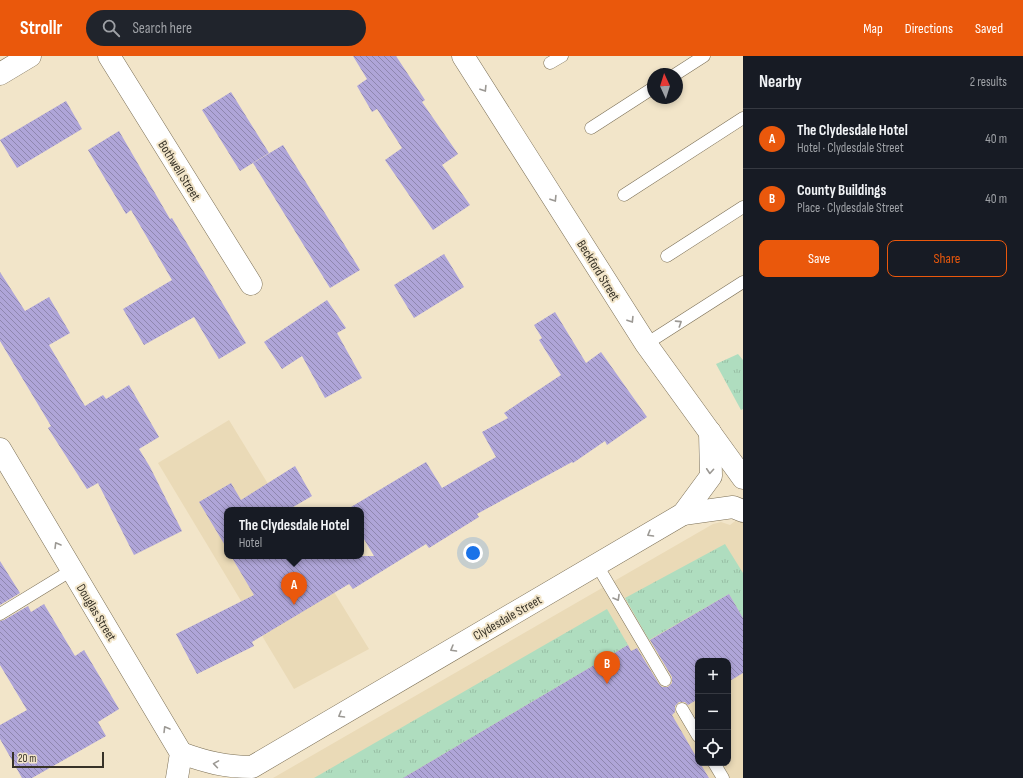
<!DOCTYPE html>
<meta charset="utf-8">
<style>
:root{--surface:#171b24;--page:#20242c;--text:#f1f3f6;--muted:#9ea1a6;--line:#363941;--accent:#ea580c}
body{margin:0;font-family:"Sofia Sans Condensed",sans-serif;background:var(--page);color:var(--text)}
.controls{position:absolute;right:12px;bottom:12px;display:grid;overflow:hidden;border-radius:8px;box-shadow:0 2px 6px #0003}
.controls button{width:36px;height:36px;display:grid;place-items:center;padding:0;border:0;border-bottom:1px solid var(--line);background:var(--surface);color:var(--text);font:20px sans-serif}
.compass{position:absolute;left:647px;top:12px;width:36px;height:36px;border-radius:50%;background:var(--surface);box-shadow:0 2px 6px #0003;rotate:356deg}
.scale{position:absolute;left:12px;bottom:10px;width:92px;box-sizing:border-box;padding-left:4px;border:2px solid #373227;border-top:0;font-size:11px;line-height:14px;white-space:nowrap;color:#373227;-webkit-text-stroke:3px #f2e5c9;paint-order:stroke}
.you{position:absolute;left:473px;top:497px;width:14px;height:14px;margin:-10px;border:3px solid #fff;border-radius:50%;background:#1a73e8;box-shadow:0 0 0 6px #1a73e833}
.badge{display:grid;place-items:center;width:26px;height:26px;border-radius:50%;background:var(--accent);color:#fff;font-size:13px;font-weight:700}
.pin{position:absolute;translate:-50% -33px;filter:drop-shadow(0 1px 2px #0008)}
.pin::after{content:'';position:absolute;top:21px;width:14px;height:12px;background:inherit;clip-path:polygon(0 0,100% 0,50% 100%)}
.popup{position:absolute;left:224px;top:451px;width:140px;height:52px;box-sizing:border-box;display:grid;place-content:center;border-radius:8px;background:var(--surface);filter:drop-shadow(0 1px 3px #0005);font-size:13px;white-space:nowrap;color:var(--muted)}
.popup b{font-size:15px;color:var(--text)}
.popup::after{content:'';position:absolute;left:50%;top:100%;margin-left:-8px;border:8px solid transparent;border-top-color:var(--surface)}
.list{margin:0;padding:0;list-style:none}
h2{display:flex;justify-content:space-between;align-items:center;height:52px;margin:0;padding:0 16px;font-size:17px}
h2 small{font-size:13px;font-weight:400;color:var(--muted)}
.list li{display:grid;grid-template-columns:26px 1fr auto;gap:12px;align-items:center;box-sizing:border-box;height:60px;padding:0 16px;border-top:1px solid var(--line)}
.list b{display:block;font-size:15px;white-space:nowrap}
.list p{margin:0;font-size:13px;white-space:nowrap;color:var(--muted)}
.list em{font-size:13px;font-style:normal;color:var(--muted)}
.actions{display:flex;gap:8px;padding:12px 16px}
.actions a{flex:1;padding:9px 0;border:1px solid var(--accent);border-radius:8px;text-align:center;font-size:14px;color:var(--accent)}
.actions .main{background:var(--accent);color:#fff}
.icon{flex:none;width:22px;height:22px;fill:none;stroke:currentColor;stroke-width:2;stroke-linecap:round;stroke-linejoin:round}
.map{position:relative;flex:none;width:743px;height:722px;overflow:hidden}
header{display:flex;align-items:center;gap:24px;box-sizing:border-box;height:56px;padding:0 20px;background:var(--accent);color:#fff}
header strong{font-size:19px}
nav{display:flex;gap:22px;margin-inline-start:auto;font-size:14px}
.search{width:280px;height:36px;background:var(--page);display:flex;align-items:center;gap:10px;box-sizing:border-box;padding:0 14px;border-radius:22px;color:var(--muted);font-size:15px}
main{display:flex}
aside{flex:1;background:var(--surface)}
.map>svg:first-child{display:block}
</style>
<header>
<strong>Strollr</strong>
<div class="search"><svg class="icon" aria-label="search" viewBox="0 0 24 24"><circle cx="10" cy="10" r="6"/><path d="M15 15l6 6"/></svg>Search here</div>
<nav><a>Map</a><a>Directions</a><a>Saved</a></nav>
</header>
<main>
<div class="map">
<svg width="743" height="722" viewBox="0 0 743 722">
<defs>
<pattern id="grass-tufts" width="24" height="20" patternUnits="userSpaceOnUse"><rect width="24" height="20" fill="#afddbf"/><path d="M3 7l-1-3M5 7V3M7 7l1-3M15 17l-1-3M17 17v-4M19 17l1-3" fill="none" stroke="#97bea4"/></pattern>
<pattern id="building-back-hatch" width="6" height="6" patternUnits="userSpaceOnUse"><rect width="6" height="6" fill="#afa5d8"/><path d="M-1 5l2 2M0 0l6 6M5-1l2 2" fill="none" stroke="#8f87af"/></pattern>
</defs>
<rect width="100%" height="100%" fill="#f2e5c9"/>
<g fill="#eadab7" fill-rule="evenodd">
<path d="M 229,364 L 284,454 L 227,454 L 227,500 L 312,500 L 369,593 L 294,633 L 158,407 Z"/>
<path d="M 743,459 L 743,722 L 273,722 L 713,468 L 721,466 L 730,469 ZM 698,605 L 728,605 L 728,707 L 698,707 Z"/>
</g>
<g fill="url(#grass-tufts)">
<path d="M 738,298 L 743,304 L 743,353 L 741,354 L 716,308 Z"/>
<path d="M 725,488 L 743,517 L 743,562 L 729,538 L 649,584 L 625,542 Z"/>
<path d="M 607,553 L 628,589 L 403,722 L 314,722 Z"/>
</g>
<g fill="url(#building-back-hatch)">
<path d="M 353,0 L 396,0 L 425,44 L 422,46 L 458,98 L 442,109 L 470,149 L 433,174 L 385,104 L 402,92 L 377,53 L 372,56 L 357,30 L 367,23 Z"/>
<path d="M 231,36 L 269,97 L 240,115 L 202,54 Z"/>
<path d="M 66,45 L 82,73 L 17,112 L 0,84 Z"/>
<path d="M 119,75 L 170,163 L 172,162 L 246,287 L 219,303 L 194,261 L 144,289 L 123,253 L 172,224 L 131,154 L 126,158 L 88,94 Z"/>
<path d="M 283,89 L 360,214 L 330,232 L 253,107 Z"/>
<path d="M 444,198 L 464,231 L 414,262 L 394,229 Z"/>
<path d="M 0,216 L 25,255 L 49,241 L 70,277 L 49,289 L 85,350 L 103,339 L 106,343 L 129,329 L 159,381 L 139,393 L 150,411 L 182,475 L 134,499 L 98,427 L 87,433 L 48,372 L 51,370 L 0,285 Z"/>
<path d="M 327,244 L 346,272 L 337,277 L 362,322 L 325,342 L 302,300 L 282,313 L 264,286 Z"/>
<path d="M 555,256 L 586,307 L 601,296 L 647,361 L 607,389 L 605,385 L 573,407 L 572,406 L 477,458 L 479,461 L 429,492 L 426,488 L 353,533 L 349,528 L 252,586 L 254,590 L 197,618 L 176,578 L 254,539 L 231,500 L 374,500 L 361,478 L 361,454 L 346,454 L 426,406 L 442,432 L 496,401 L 482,376 L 508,362 L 504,357 L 561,319 L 539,284 L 542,282 L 534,269 Z"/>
<path d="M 295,410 L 312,440 L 288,454 L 227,454 L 227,490 L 226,491 L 199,446 L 231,427 L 241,444 Z"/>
<path d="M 0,505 L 20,537 L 0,549 Z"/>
<path d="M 729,538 L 743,562 L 743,617 L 728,626 L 728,605 L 698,605 L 698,643 L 688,649 L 685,646 L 679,646 L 675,650 L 675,656 L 672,659 L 698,704 L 698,707 L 700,707 L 709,722 L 403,722 L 628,589 L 631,595 L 637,592 L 659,628 L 662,631 L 668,631 L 672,627 L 672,621 L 650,584 Z"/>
<path d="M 44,548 L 75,600 L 84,594 L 119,653 L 98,666 L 106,680 L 32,722 L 22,722 L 0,683 L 0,669 L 27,654 L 0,609 L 0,565 L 4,564 L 28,550 L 31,556 Z"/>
</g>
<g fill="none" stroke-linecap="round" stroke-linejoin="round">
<defs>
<g id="service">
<path d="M 550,7 L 562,0"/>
<path d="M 676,18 L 704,0"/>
<path d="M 591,72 L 653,32"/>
<path d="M 624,139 L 743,62"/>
<path d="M 667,200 L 743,151"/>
<path d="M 646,288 L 743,226"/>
<path d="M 597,509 L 665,624"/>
<path d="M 0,558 L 72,514"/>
<path d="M 682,653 L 698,680"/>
<path d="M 714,707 L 723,722"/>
</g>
<g id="minor">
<path d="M 109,0 L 251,228"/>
<path d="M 463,0 L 646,288 L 743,422"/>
<path d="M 0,18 L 30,0"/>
<path d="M 683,458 L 733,451 L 743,455"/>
<path d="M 181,697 C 206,706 225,711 252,711 L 683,458 L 711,420 L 710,376"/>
</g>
<path id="tertiary" d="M 0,393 L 181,697 L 177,722"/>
</defs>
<use href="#service" stroke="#7b6f56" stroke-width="13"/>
<use href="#minor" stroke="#7b6f56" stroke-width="23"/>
<use href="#tertiary" stroke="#7b6f56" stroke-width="23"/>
<use href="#service" stroke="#fff" stroke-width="12"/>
<use href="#minor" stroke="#fff" stroke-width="22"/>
<use href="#tertiary" stroke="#fff" stroke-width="22"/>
</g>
<defs><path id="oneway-chevron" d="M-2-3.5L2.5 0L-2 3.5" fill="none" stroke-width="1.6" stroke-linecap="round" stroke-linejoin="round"/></defs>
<g stroke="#9b9893">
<use href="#oneway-chevron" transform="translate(484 33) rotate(58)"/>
<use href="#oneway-chevron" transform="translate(554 143) rotate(58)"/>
<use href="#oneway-chevron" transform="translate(631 264) rotate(58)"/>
<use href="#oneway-chevron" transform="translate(679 267) rotate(-33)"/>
<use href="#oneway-chevron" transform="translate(710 415) rotate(94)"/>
<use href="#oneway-chevron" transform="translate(650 478) rotate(150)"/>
<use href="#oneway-chevron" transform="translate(57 489) rotate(-121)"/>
<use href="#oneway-chevron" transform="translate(617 542) rotate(60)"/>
<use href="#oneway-chevron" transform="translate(453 593) rotate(150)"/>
<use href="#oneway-chevron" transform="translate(341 659) rotate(150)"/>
<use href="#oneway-chevron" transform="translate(166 673) rotate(-121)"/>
<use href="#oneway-chevron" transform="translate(216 708) rotate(-171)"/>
</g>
<g text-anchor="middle" stroke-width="4" stroke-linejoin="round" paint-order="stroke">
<g font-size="13" fill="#373227" stroke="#f2e5c9">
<text transform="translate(180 114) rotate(58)" y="5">Bothwell Street</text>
<text transform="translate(599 214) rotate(58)" y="5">Beckford Street</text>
<text transform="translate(97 556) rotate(59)" y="5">Douglas Street</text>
<text transform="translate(507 561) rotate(-30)" y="5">Clydesdale Street</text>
</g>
</g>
</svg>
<div class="controls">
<button>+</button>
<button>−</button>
<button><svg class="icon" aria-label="locate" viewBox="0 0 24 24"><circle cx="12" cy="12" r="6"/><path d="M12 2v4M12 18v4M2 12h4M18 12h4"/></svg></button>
</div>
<svg class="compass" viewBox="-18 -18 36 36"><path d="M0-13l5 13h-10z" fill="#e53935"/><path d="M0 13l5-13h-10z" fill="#9ea1a6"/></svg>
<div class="scale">20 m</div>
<div class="you"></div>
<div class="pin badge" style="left:294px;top:549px">A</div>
<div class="popup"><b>The Clydesdale Hotel</b>Hotel</div>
<div class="pin badge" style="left:607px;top:628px">B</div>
</div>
<aside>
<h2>Nearby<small>2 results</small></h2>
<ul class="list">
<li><span class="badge">A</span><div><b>The Clydesdale Hotel</b><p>Hotel · Clydesdale Street</p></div><em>40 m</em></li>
<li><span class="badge">B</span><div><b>County Buildings</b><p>Place · Clydesdale Street</p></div><em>40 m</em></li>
</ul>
<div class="actions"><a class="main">Save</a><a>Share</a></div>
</aside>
</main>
